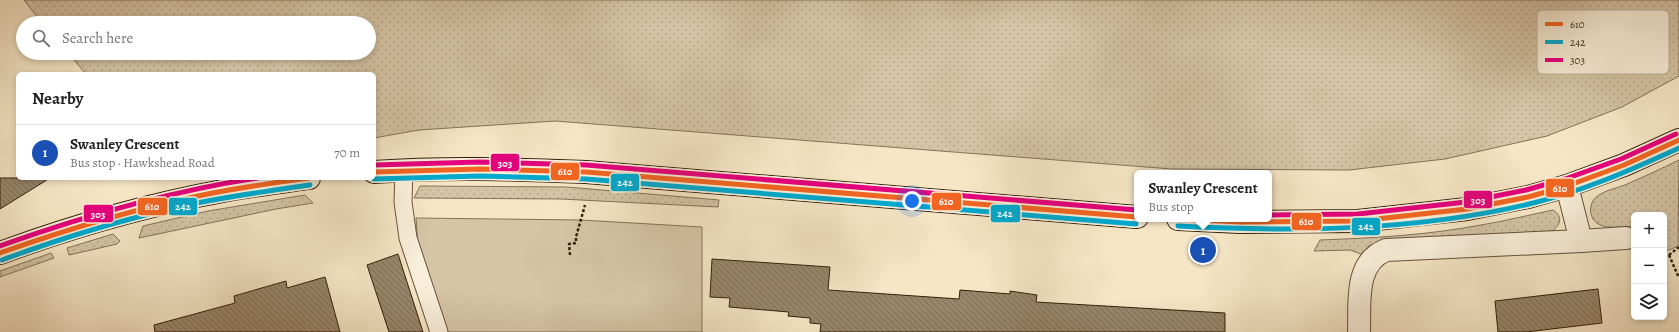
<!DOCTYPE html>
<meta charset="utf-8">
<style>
:root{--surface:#fff;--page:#f6f6f6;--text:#222;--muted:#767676;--line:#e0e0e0;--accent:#8f2418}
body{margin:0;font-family:Alegreya,serif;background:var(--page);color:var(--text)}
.controls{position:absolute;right:12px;bottom:12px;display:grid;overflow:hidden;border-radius:6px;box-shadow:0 2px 6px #0003}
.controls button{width:36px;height:36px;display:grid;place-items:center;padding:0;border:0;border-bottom:1px solid var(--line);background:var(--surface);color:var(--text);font:20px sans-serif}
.you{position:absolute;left:912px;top:201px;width:14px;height:14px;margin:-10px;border:3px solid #fff;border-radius:50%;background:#1a73e8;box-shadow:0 0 0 6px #1a73e833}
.badge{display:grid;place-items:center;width:26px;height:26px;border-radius:50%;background:var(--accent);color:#fff;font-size:13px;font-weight:700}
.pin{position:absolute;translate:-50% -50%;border:2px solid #fff;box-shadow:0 1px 4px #0006}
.popup{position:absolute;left:1134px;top:170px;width:138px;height:52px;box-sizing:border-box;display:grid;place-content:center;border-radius:6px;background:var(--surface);filter:drop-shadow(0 1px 3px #0005);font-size:13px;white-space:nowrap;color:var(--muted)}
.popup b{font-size:15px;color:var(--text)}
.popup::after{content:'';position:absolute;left:50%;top:100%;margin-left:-8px;border:8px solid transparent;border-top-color:var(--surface)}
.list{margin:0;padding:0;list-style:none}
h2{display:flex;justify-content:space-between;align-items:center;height:52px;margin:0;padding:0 16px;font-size:17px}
h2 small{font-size:13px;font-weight:400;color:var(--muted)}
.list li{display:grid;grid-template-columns:26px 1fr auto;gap:12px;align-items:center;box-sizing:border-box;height:56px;padding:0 16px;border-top:1px solid var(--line)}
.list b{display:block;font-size:15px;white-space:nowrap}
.list p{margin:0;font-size:13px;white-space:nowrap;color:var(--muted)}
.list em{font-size:13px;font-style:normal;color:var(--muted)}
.icon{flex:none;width:22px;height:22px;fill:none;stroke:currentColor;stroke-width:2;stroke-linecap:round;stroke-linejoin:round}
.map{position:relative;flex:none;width:1679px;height:332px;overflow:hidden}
.search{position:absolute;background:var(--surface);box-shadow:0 2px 6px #0003;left:16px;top:16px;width:360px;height:44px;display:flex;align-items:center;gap:10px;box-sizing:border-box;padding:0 14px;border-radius:22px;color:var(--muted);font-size:15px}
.panel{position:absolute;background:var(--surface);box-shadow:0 2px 6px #0003;left:16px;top:72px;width:360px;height:108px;border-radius:6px}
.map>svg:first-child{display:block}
</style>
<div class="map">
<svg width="1679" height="332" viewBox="0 0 1679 332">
<defs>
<pattern id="grass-dots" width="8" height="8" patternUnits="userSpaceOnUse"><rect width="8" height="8" fill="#d5c4a6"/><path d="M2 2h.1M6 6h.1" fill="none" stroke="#b7a88e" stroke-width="1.8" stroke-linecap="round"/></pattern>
<pattern id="building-back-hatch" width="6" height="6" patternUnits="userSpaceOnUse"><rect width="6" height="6" fill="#98866c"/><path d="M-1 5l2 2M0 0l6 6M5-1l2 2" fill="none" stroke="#7d6d57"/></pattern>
</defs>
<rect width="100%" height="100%" fill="#f6e6c6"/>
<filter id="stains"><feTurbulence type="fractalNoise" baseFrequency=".005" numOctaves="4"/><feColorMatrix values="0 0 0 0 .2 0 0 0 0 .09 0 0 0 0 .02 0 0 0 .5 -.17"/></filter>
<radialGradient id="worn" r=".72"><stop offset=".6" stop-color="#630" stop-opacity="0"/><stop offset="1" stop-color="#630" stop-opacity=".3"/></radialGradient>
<g fill="url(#grass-dots)" stroke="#847258">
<path d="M 24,0 L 1679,0 L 1679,76 L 1622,107 L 1547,136 L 1445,159 L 1349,170 L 1172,169 L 555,121 L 419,130 L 374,138 L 374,74 L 86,74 L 68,53 L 369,53 L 369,23 L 42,23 Z"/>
<path d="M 1679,160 L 1678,246 L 1669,250 L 1664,250 L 1664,215 L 1634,215 L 1634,226 C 1622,227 1601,231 1593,219 C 1588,211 1591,199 1599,195 C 1606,190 1617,188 1625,185 C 1643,177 1661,169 1679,160 Z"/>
<path d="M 420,186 L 567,187 L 719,200 L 718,207 L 561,199 L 414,198 Z"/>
<path d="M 305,195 L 313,203 L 276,209 L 139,238 L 143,226 L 208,211 Z"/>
<path d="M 1553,210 C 1564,217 1560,226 1551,232 L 1405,241 L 1370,245 L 1361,254 L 1350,250 L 1314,251 L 1320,240 C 1374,238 1428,235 1481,225 C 1505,221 1529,215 1553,210 Z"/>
<path d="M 113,234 L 120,241 L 117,244 L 69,255 L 67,248 Z"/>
<path d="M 51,253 L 54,258 L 0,277 L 0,271 Z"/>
</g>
<path fill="#d5c4a6" stroke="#847258" d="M 416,218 L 581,220 L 702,227 L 702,332 L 446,332 L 418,246 Z"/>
<g fill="url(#building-back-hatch)" stroke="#331f0a">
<path d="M 0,178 L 50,178 L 0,209 Z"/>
<path d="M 398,254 L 423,332 L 389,332 L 367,265 Z"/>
<path d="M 712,259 L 830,267 L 828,290 L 959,299 L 960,290 L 1010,294 L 1010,291 L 1037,295 L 1036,302 L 1225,313 L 1225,332 L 820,332 L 821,324 L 810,323 L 810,318 L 788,316 L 789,312 L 729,307 L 730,298 L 710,297 Z"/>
<path d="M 325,277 L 340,332 L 155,332 L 154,325 L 235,303 L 234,296 L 286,281 L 287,288 Z"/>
<path d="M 1598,289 L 1602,323 L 1526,332 L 1498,332 L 1495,301 Z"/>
</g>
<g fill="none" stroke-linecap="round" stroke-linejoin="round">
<defs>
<path id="lane" d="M 404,170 L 403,202 L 408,238 L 439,332"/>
<g id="street">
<path d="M 1581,241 L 1626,238"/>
<path d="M 1359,332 C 1360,303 1354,263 1386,250 L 1581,241 L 1567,186"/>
</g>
<g id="secondary">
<path d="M 374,172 C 445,167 515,169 586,172 L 1137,217"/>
<path d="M 1178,219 L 1240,222 L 1358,221 L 1467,209 L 1528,197 L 1567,186 L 1624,165 L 1679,140"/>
<path d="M 0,253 C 73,226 151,204 228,190 C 254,185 282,182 309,178"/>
</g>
</defs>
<use href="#lane" stroke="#645139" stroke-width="19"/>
<use href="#street" stroke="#645139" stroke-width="24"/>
<use href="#secondary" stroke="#331f0a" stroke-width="24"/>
<g stroke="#331f0a" stroke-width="2.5" stroke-dasharray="3 2" stroke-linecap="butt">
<path d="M 570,255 L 569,244 L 576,243 L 576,237 L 585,205"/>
<path d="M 1664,255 L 1669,255 L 1679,247"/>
<path d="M 1669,255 L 1679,278"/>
</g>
<use href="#lane" stroke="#f9efda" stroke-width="17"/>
<use href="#street" stroke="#f9efda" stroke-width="22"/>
<use href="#secondary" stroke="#f9efda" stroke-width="22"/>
<defs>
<g id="bus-1">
<path d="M 374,172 L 480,169 L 586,172 L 1137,217"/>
<path d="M 1178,219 L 1240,222 L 1358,221 L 1467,209 L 1528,197 L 1567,186 L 1624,165 L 1679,140"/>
<path d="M 0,253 C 65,230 131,210 198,196 C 235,188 272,183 309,178"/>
</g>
<g id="bus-2">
<path d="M 374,179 L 480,176 L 586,179 L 1136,224"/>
<path d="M 1178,226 C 1295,232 1414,231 1529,204 C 1581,192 1631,170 1679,148"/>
<path d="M 2,260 C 67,236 134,216 202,202 C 238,195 274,190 310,185"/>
</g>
<g id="bus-3">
<path d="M 374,165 L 480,162 L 586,165 L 1137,210"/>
<path d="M 1269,215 L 1358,214 L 1466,202 L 1526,190 L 1565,179 L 1621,159 L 1676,134"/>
<path d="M 0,246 C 84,216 170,191 258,178"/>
</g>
</defs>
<use href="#bus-1" stroke="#f9efda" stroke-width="8"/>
<use href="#bus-2" stroke="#f9efda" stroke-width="8"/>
<use href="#bus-3" stroke="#f9efda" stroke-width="8"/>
<use href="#bus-1" stroke="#f26522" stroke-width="5"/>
<use href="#bus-2" stroke="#00a9ce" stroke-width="5"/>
<use href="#bus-3" stroke="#e5007d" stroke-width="5"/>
</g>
<rect x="1537" y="10" width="132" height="64" rx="6" fill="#f9efda" stroke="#beb19c" stroke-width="1"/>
<rect x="1545" y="22" width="18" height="4" fill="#f26522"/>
<rect x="1545" y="40" width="18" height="4" fill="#00a9ce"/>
<rect x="1545" y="58" width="18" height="4" fill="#e5007d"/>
<g font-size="11" fill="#331f0a">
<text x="1570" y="28">610</text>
<text x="1570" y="46">242</text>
<text x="1570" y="64">303</text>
</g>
<g stroke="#f9efda" stroke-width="1.5">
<rect x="490" y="153" width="30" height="19" rx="4" fill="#e5007d"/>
<rect x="550" y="162" width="30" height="19" rx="4" fill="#f26522"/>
<rect x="610" y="173" width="30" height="19" rx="4" fill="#00a9ce"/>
<rect x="1545" y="178" width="30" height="20" rx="4" fill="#f26522"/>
<rect x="1463" y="190" width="30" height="19" rx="4" fill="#e5007d"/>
<rect x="931" y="192" width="31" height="19" rx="4" fill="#f26522"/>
<rect x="168" y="197" width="30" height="19" rx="4" fill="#00a9ce"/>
<rect x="137" y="197" width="31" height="19" rx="4" fill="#f26522"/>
<rect x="990" y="204" width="31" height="19" rx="4" fill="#00a9ce"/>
<rect x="83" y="204" width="31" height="19" rx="4" fill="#e5007d"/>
<rect x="1291" y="212" width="31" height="19" rx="4" fill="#f26522"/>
<rect x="1351" y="217" width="30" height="19" rx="4" fill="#00a9ce"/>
</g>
<g font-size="11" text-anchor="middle" font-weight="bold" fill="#fff">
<text x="505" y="167">303</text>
<text x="565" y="175">610</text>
<text x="625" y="186">242</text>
<text x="1560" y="192">610</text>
<text x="1478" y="204">303</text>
<text x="946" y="205">610</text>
<text x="183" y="210">242</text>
<text x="152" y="210">610</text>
<text x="1005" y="217">242</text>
<text x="98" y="218">303</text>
<text x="1306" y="225">610</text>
<text x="1366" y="230">242</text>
</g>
<rect width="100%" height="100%" filter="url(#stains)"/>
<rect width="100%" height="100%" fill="url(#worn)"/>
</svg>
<div class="controls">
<button>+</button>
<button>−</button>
<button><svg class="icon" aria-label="layers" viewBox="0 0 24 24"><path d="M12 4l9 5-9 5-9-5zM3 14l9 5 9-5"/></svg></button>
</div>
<div class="you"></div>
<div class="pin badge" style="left:1203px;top:250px;background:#1a4fb4">1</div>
<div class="popup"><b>Swanley Crescent</b>Bus stop</div>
<div class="search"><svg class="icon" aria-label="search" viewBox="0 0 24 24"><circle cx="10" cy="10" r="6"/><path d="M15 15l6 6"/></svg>Search here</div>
<section class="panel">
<h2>Nearby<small></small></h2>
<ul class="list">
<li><span class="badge" style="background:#1a4fb4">1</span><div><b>Swanley Crescent</b><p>Bus stop · Hawkshead Road</p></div><em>70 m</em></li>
</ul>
</section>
</div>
